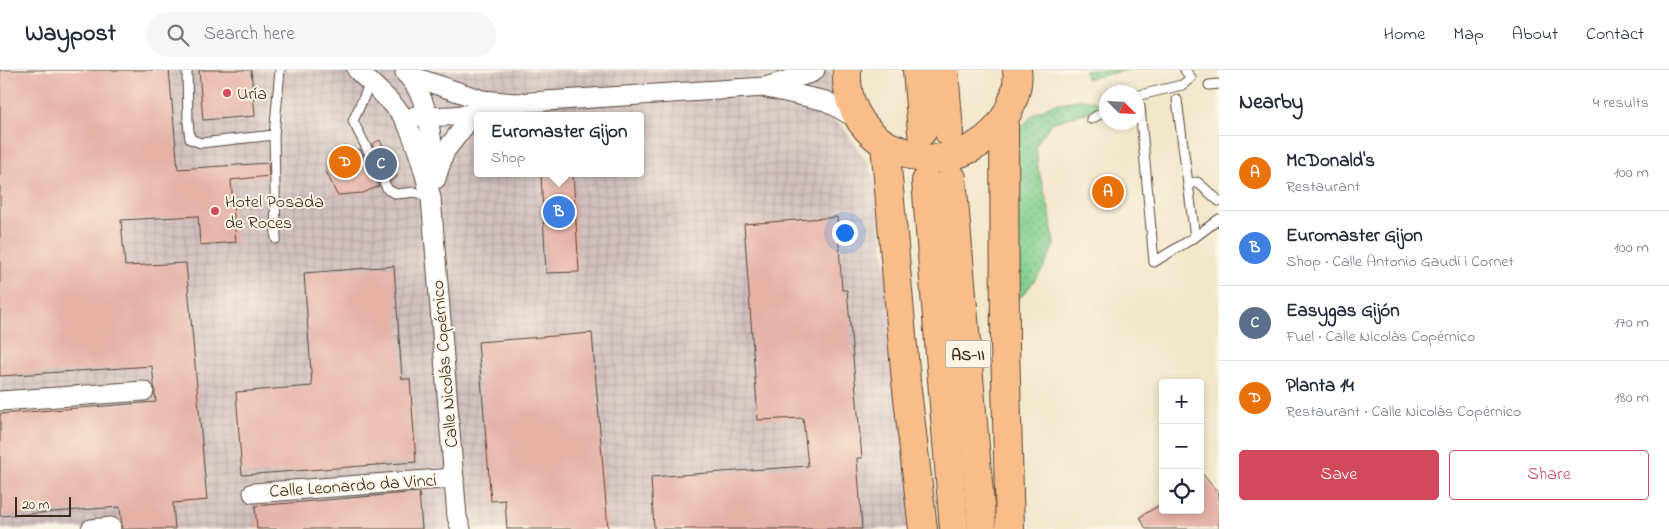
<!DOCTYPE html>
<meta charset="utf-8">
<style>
:root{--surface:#fff;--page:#f6f6f7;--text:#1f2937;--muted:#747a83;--line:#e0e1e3;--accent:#d1495b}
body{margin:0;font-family:"Indie Flower",sans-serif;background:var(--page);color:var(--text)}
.controls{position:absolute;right:15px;bottom:15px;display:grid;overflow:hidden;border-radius:5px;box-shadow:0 2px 8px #0003}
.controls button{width:45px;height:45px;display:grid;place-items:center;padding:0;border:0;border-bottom:1px solid var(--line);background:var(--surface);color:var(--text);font:25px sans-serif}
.compass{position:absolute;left:1099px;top:15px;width:45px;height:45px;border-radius:50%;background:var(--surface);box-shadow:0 2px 8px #0003;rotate:114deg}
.scale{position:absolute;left:15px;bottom:12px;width:56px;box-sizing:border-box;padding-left:5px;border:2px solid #3b2a1e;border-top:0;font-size:14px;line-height:18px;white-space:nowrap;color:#3b2a1e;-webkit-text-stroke:4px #fcf5e5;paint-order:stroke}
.you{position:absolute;left:844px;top:162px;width:18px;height:18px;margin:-12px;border:4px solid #fff;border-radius:50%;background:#1a73e8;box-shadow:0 0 0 8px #1a73e833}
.badge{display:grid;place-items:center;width:32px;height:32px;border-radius:50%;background:var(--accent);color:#fff;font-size:16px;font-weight:700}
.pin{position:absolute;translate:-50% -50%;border:2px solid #fff;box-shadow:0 1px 5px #0006}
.popup{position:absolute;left:474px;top:42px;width:170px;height:65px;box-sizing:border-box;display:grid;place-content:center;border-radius:5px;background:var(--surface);filter:drop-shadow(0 1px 4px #0005);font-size:16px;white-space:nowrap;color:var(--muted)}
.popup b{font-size:19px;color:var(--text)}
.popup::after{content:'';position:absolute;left:50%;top:100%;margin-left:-10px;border:10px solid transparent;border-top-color:var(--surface)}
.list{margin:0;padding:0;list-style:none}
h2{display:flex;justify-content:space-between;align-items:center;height:65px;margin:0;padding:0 20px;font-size:21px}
h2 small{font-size:16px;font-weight:400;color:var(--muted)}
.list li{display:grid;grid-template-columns:32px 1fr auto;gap:15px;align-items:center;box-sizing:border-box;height:75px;padding:0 20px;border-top:1px solid var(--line)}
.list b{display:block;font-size:19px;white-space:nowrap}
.list p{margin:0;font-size:16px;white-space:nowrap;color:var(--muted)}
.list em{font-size:16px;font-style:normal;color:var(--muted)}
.actions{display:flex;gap:10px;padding:15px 20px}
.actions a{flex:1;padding:11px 0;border:1px solid var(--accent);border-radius:5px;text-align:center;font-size:18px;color:var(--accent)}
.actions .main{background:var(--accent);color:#fff}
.icon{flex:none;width:28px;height:28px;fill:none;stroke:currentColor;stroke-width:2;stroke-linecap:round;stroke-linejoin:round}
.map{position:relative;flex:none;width:1219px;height:459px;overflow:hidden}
header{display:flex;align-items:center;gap:30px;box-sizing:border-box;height:70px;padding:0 25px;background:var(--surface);border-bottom:1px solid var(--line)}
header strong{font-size:24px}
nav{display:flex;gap:28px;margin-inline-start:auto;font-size:18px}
.search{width:350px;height:45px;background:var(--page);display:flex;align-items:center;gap:12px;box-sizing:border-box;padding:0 18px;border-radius:28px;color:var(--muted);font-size:19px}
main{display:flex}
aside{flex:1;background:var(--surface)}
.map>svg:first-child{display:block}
</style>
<header>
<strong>Waypost</strong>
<div class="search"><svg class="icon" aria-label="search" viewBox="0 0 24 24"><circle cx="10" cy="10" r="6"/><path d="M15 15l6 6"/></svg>Search here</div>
<nav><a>Home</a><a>Map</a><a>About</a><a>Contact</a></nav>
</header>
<main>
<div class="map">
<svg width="1219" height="459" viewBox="0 0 1219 459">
<defs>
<pattern id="industrial-grid" width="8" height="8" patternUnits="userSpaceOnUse" patternTransform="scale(1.25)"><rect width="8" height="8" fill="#d1bfbe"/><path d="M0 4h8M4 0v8" fill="none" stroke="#b4a4a3"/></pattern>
<pattern id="grass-dots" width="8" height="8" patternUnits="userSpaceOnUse" patternTransform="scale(1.25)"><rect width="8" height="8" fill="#80ce8e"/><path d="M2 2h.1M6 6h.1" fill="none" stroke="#6aa773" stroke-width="1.8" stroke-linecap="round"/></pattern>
</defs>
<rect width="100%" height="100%" fill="#fcf5e5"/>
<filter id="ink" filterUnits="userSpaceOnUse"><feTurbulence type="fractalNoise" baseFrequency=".02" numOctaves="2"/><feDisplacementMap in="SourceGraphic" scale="10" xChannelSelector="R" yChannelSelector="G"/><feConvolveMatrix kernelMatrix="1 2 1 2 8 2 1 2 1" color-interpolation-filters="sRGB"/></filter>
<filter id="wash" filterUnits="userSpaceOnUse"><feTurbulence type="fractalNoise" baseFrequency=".0096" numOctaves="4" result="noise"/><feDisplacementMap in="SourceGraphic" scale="20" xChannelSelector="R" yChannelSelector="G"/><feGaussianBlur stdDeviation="1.12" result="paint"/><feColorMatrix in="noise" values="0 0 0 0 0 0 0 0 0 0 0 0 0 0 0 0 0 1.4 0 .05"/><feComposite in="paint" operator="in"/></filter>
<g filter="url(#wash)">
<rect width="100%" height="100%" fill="#f3e7cb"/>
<path fill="url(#industrial-grid)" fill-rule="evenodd" d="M 0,0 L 831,0 L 834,51 L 843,57 L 872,100 L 878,128 L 914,459 L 0,459 ZM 478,46 L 640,46 L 640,103 L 478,103 Z"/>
<g fill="url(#grass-dots)" stroke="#5e7c56">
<path d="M 1091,0 L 1128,0 L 1086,9 L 1085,1 Z"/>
<path d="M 1084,29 L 1104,34 L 1091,41 L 1051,53 L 1036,75 L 1038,98 L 1050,143 L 1054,175 L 1043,199 L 1024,224 L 1016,230 L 1018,60 L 1034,44 L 1053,34 Z"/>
</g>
<g id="blocks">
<g fill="#e5b1a5">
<path d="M 0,0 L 169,0 L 178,99 L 268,93 L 269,106 L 231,110 L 236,172 L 200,175 L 198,146 L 121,150 L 125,196 L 186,193 L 207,430 L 173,433 L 175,459 L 122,459 L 120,437 L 0,446 L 0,344 L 156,332 L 152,296 L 0,306 Z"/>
<path d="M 199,0 L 251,0 L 255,46 L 203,50 Z"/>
<path d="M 380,70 L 397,107 L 390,111 L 372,74 Z"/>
<path d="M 345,75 L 353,83 L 360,79 L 379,116 L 363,123 L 337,125 L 326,101 Z"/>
<path d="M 541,103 L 573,103 L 579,202 L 546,203 Z"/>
<path d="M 837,147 L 842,220 L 847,220 L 862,388 L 857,388 L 862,459 L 654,459 L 651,407 L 808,396 L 803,348 L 758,350 L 744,154 Z"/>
<path d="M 394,196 L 402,309 L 410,309 L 416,392 L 242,405 L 236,322 L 312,316 L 304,203 Z"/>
<path d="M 592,263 L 608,459 L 507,459 L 505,430 L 491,431 L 478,272 Z"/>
<path d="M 1200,401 L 1219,424 L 1219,459 L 1146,459 L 1140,447 L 1163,433 L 1163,440 L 1200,440 Z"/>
<path d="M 419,422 L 422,459 L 257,459 L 255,436 Z"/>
</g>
</g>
</g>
<g filter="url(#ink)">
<use href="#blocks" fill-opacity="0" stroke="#574638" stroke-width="1"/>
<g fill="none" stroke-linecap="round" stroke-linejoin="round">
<defs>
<g id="lane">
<path d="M 187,0 L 188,52 L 190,69 L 201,73 L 274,65 L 280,0"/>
<path d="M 370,13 L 353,51 L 388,120 L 397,124 L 415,122 L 431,128"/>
<path d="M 1209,15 L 1219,14"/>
<path d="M 1136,26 L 1182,15 L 1191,8 L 1185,0"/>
<path d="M 1177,30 L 1195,167"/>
<path d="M 1140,37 L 1154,192 L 1195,167 L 1219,149"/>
<path d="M 1091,49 L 1106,41"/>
<path d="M 274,65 L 276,169"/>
<path d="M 1188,114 L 1197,112 L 1219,131"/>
</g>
<g id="street">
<path d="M 357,0 C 371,14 389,28 401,44 C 413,59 426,107 431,128 L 457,447 L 461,459"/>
<path d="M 405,3 C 431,27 432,76 436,109"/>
<path d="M 408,5 L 482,30 L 515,33 L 765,17 L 811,3 L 815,0"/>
<path d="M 767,18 L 826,31 L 859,50"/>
<path d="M 415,46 C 446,48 477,45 506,36"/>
<path d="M 437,105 L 445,81 L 467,53 L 478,46"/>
<path d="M 0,331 L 144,321"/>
<path d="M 253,423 L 454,408"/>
<path d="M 91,459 L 111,457"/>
</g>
<g id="highway">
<path d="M 847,0 C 845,30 859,58 885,74 C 890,77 897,79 902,81 C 907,83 912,86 917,87 C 954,94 996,72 1010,37 C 1015,26 1019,12 1017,0"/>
<path d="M 917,0 L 922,62"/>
<path d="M 944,0 L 949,62"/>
<path d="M 1004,49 L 1005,275 L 1010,459"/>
<path d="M 885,74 L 906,311 L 923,459"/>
<path d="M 952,108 L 982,459"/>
<path d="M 926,111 L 954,459"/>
</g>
</defs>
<use href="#lane" stroke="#574638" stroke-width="11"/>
<use href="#street" stroke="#574638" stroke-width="21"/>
<use href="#highway" stroke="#574638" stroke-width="30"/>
<use href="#lane" stroke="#fff" stroke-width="9"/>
<use href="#street" stroke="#fff" stroke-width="19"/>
<use href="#highway" stroke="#f8bd89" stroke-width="28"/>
</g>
</g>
<g fill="#d1495b" stroke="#fcf5e5" stroke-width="2">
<circle cx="227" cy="23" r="5"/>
<circle cx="215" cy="141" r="5"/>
</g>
<g text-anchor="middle" stroke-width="4" stroke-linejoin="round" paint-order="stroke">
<rect fill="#fcf5e5" stroke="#75675a" stroke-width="1" x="945.5" y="270.5" width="45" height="27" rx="4"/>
<g font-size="16" font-weight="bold" fill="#3b2a1e">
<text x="968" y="290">AS-II</text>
</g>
<g font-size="18" fill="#3b2a1e" stroke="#fcf5e5" text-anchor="start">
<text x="237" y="29">Uría</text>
<text x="225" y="137">Hotel Posada<tspan x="225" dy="21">de Roces</tspan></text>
</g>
<g font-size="18" fill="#3b2a1e" stroke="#fcf5e5">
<text transform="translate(444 294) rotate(-95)" y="6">Calle Nicolás Copérnico</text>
<text transform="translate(353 415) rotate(-4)" y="6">Calle Leonardo da Vinci</text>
</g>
</g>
</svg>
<div class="controls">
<button>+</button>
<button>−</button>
<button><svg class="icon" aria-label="locate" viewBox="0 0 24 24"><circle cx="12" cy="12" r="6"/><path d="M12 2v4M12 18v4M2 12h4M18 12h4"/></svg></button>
</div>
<svg class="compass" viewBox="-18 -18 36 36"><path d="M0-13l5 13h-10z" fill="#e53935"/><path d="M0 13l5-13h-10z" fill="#747a83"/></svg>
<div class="scale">20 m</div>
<div class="you"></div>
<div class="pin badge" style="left:1108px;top:122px;background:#e8710a">A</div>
<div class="pin badge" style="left:559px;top:142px;background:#3f7fe0">B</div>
<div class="popup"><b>Euromaster Gijon</b>Shop</div>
<div class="pin badge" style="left:381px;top:94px;background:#5c6f8a">C</div>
<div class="pin badge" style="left:345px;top:92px;background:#e8710a">D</div>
</div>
<aside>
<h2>Nearby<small>4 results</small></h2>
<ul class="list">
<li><span class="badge" style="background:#e8710a">A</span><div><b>McDonald's</b><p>Restaurant</p></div><em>100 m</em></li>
<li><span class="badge" style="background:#3f7fe0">B</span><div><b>Euromaster Gijon</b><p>Shop · Calle Antonio Gaudí i Cornet</p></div><em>100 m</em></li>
<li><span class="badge" style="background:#5c6f8a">C</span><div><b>Easygas Gijón</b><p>Fuel · Calle Nicolás Copérnico</p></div><em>170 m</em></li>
<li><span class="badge" style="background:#e8710a">D</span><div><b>Planta 14</b><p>Restaurant · Calle Nicolás Copérnico</p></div><em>180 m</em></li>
</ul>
<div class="actions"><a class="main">Save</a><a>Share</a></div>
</aside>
</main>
